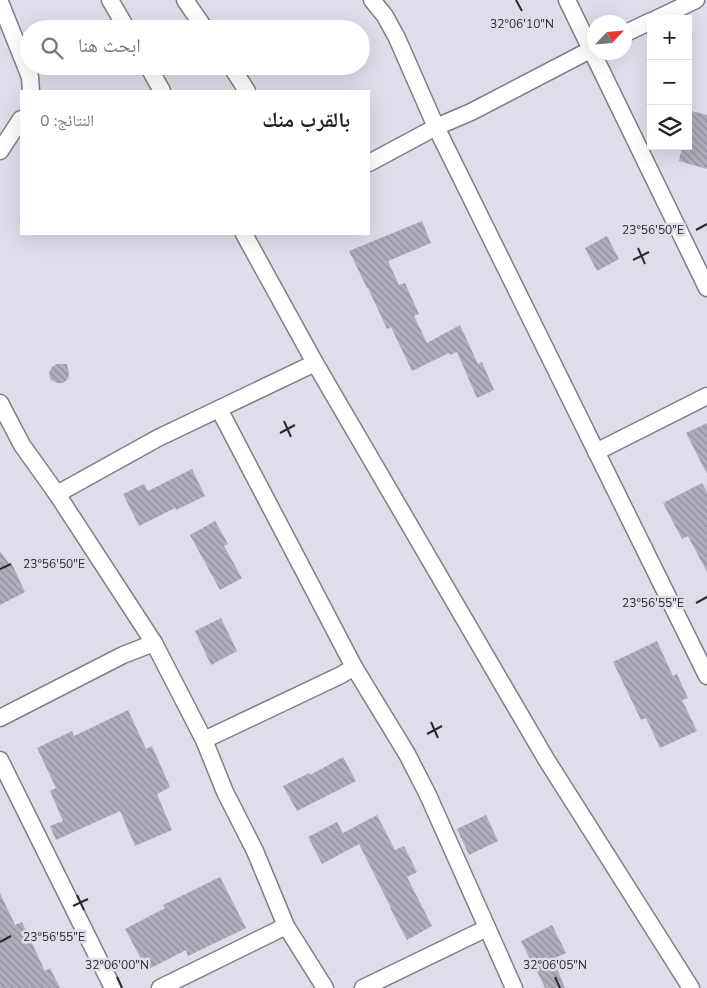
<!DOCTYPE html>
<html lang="ar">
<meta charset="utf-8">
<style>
:root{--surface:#fff;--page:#f2f2f2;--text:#222;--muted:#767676;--line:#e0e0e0}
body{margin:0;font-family:"Nunito Sans","Noto Naskh Arabic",sans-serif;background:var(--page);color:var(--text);direction:rtl}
.controls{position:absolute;right:15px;top:15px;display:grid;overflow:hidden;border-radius:0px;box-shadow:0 5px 20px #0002}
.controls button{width:45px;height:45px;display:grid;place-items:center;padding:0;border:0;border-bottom:1px solid var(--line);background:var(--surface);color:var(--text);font:25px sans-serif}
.compass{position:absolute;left:587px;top:15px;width:45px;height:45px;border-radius:50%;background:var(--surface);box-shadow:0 5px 20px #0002;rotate:64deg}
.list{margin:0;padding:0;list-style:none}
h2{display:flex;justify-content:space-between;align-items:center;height:65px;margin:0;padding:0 20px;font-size:21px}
h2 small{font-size:16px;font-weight:400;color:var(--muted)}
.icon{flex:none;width:28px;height:28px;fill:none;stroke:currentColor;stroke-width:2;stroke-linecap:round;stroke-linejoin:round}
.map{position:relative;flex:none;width:707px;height:988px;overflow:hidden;direction:ltr}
.search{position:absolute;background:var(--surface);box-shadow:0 5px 20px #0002;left:20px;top:20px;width:350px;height:55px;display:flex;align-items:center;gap:12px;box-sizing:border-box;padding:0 18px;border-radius:28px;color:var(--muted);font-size:19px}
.panel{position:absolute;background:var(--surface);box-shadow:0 5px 20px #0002;left:20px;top:90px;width:350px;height:145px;border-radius:0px;direction:rtl}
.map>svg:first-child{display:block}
</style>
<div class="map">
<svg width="707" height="988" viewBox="0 0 707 988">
<defs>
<pattern id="building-back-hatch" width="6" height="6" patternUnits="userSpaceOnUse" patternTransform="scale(1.25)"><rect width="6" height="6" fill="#aeafbb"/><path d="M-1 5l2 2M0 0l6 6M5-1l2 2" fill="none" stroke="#8e8f98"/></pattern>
</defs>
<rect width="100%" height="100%" fill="#dddeea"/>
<g fill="url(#building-back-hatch)">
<path d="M 692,111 L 707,115 L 707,169 L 679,161 L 682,146 L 688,146 L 688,124 Z"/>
<path d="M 422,221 L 431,243 L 388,261 L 399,285 L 405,283 L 419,314 L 414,316 L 427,343 L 460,325 L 478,364 L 482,362 L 494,390 L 477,398 L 457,352 L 450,355 L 449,353 L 412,371 L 391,327 L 387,329 L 368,288 L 367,288 L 349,251 Z"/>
<path d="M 607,236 L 619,259 L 597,271 L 585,248 Z"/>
<path d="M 57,364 L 67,364 L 69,373 L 68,379 L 63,383 L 57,383 L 51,380 L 50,377 L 49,373 L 52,367 Z"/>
<path d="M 707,423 L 707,474 L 686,433 Z"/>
<path d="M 192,469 L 205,496 L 176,510 L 175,508 L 139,526 L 123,494 L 144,484 L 148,491 Z"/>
<path d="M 702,483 L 707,492 L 707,572 L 688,536 L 682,539 L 663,503 Z"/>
<path d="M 215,521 L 228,544 L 224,546 L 242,578 L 220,590 L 190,535 Z"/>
<path d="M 0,551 L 10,565 L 12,564 L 25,592 L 0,605 Z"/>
<path d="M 221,618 L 237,651 L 211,665 L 195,631 Z"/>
<path d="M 657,641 L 673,676 L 677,674 L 688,698 L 682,700 L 697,731 L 660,748 L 646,718 L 641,720 L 613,662 Z"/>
<path d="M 128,710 L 146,749 L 152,746 L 170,787 L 157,794 L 172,830 L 135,846 L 120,811 L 56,840 L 50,826 L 63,821 L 50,791 L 56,788 L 37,748 L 72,731 L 74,736 Z"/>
<path d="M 343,757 L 356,781 L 297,811 L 283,786 L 309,773 L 310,775 Z"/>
<path d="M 377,815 L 395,850 L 404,846 L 417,872 L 407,877 L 432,926 L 407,940 L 390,908 L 391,908 L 359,844 L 322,864 L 308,837 L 337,822 L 343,833 Z"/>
<path d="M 486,815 L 498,841 L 469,855 L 457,829 Z"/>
<path d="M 220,877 L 246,928 L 188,956 L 186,950 L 147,970 L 125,929 L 165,908 L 163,905 Z"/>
<path d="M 0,893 L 15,925 L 22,922 L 45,971 L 50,968 L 60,988 L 0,988 Z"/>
<path d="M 552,925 L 566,953 L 553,959 L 565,988 L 545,988 L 531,958 L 530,959 L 521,941 Z"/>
</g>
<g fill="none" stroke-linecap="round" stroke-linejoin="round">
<defs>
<g id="street">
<path d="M 110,0 L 127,29"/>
<path d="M 185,0 L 205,29"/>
<path d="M 372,0 L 385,16 L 397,38 L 436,127 L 707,676"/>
<path d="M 567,0 L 707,288"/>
<path d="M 0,2 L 30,77 L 31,91"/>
<path d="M 656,19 L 696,0"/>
<path d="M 624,34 L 651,21"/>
<path d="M 148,66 L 162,91"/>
<path d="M 231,66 L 247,91"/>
<path d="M 0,151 L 21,119"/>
<path d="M 369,163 L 436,127 L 471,112 L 594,48"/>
<path d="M 244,234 L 315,363 L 546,759 L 691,988"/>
<path d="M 0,403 L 22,445 L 57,494 L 158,438 L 315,363"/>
<path d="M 596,452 L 707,396"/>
<path d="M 57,494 L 154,643 L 204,740 L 225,792 L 255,851 L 286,926 L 325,988"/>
<path d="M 354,667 L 407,754 L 428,795 L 514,988"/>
<path d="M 0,718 L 123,655 L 154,643"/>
<path d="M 204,740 L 341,675 L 354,667 L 219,409"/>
<path d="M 0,760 L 113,988"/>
<path d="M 160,988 L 286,926"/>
<path d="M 363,988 L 487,928"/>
</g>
</defs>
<use href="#street" stroke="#7e7f8a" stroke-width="19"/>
<use href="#street" stroke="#fff" stroke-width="16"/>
</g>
<path fill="none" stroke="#292a2e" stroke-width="2" d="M 516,0 L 522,11M 696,230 L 707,224M 638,248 L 645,264M 633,260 L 649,252M 284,421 L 291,437M 280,433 L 295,425M 0,569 L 11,564M 696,603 L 707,597M 431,722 L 438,738M 427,734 L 442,726M 77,895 L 84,910M 73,906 L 88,899M 0,942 L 11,936M 117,977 L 122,988M 555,977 L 560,988"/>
<g font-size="12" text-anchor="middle" fill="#292a2e" stroke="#dddeea" stroke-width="5" stroke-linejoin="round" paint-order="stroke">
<text x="522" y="28">32°06'10"N</text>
<text x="653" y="234">23°56'50"E</text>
<text x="54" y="568">23°56'50"E</text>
<text x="653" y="607">23°56'55"E</text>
<text x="54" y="941">23°56'55"E</text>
<text x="117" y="969">32°06'00"N</text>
<text x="555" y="969">32°06'05"N</text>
</g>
</svg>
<div class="controls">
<button>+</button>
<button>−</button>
<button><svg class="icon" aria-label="layers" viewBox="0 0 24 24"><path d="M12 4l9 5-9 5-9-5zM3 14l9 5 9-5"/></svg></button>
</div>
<svg class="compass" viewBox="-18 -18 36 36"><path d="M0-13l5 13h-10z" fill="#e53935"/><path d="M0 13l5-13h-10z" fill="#767676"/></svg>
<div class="search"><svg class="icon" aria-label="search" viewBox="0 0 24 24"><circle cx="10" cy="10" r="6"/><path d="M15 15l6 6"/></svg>ابحث هنا</div>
<section class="panel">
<h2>بالقرب منك<small>النتائج: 0</small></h2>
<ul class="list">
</ul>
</section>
</div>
